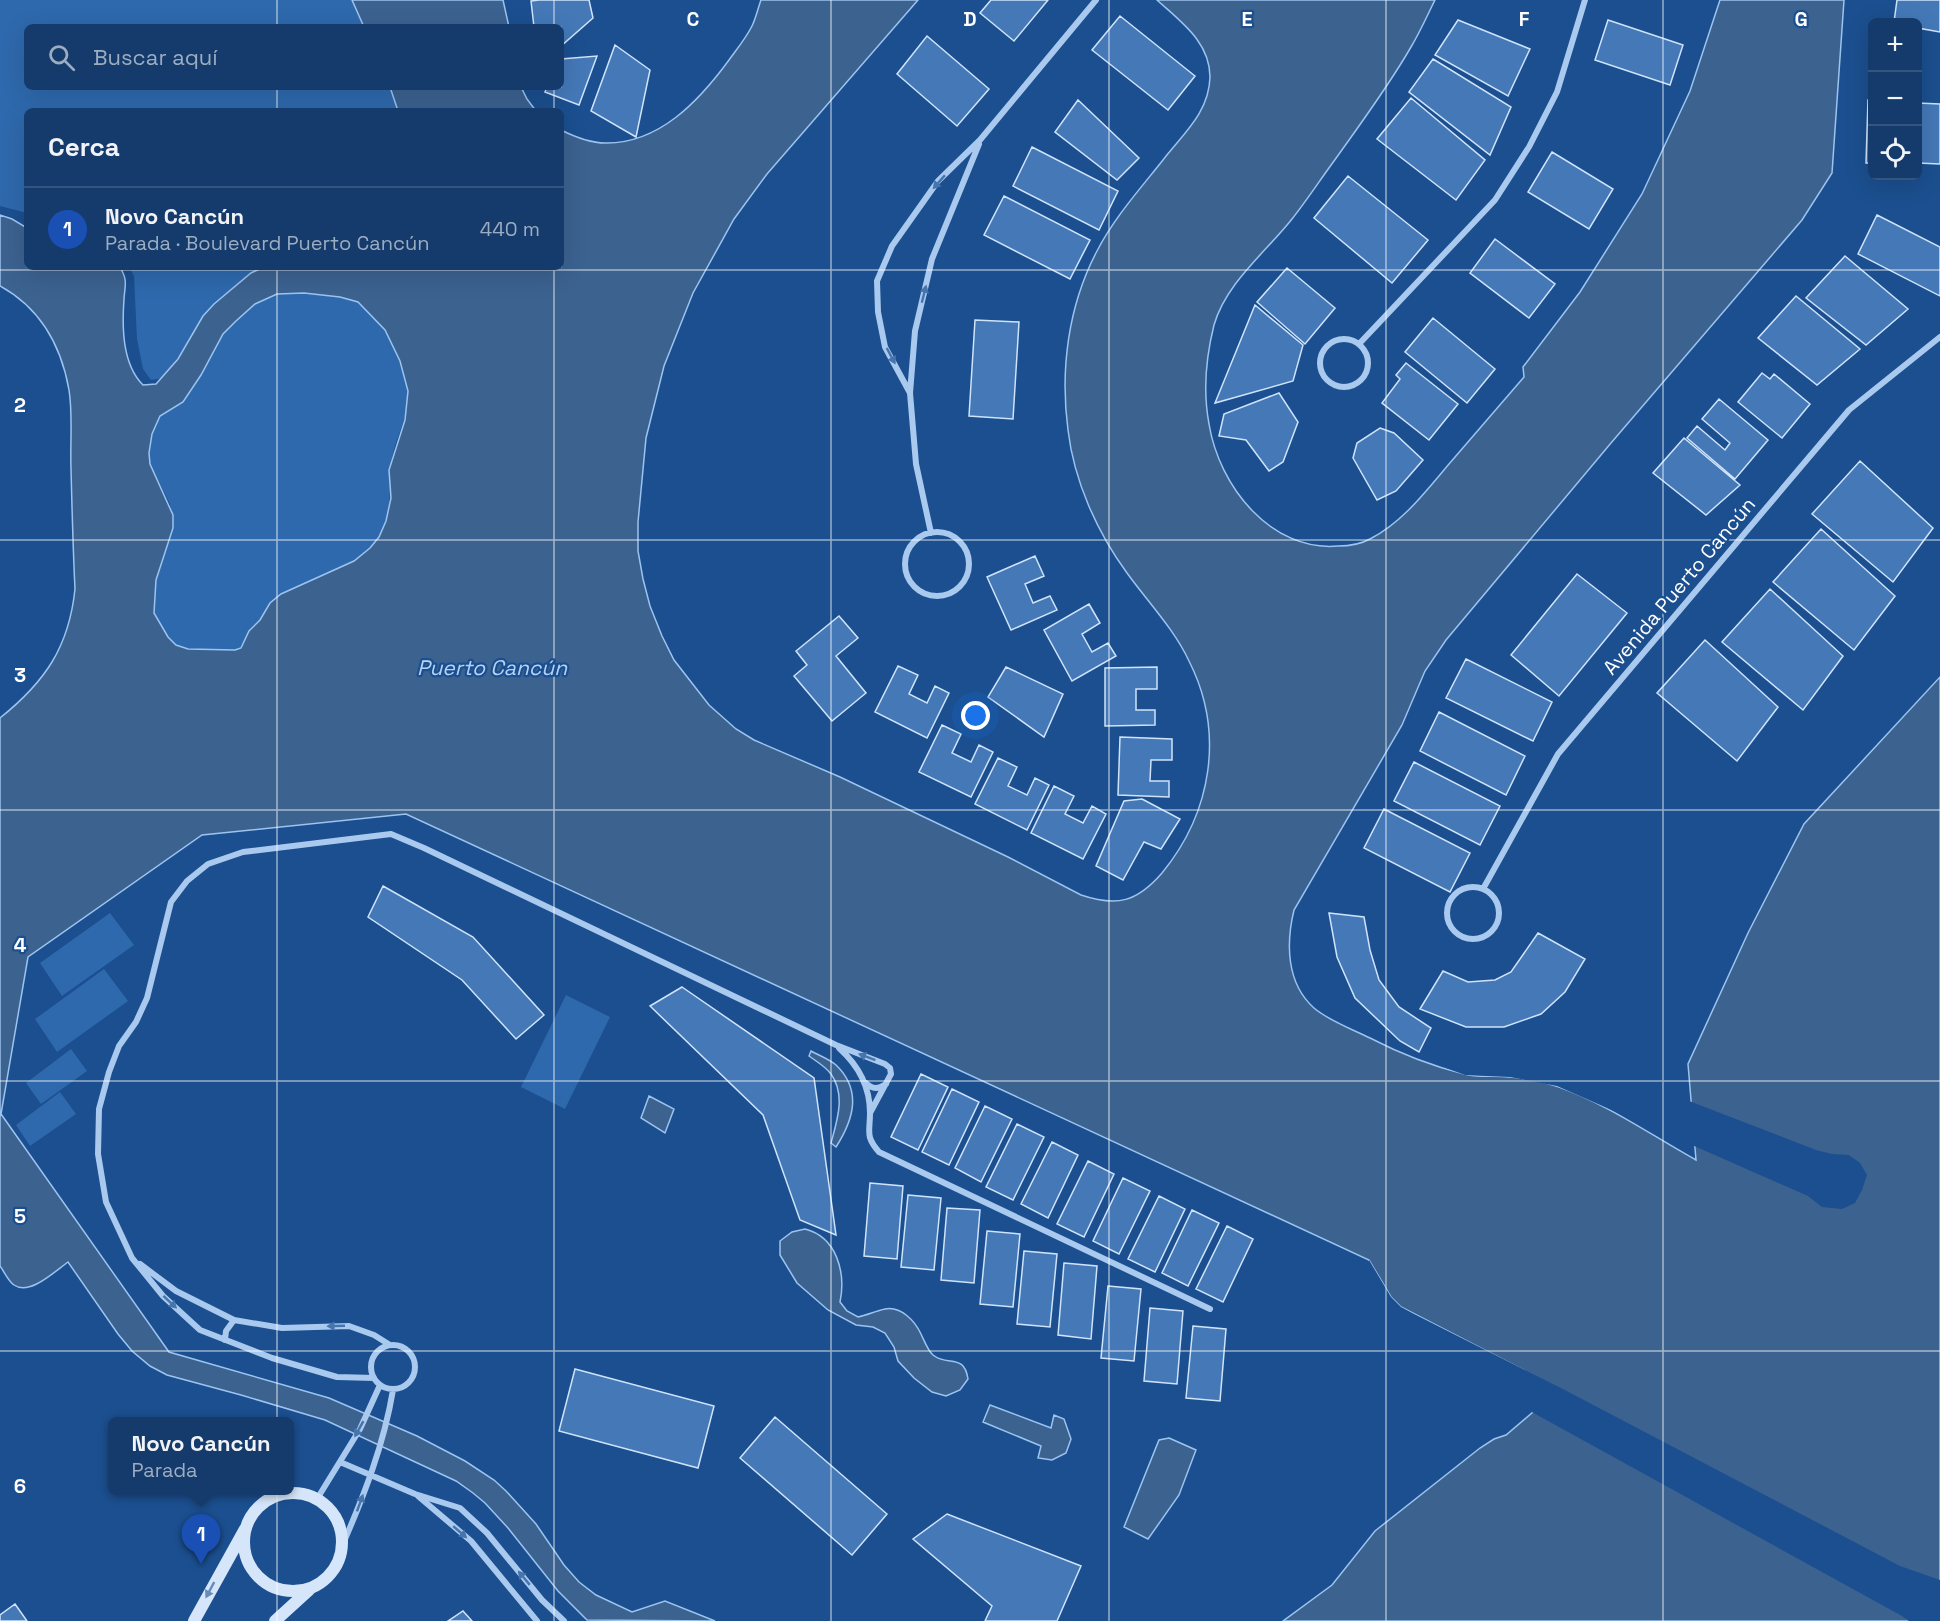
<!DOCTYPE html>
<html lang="es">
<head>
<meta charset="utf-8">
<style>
	:root { --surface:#143b6b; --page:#214673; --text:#f1f3f6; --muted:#9dadc1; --line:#33557e; --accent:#ffd166 }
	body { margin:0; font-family:"Space Grotesk",sans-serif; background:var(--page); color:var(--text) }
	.controls { position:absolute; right:18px; top:18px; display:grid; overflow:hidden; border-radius:9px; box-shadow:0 6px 24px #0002 }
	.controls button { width:54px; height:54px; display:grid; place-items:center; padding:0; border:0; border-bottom:2px solid var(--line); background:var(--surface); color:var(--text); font:30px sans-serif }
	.you { position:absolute; left:976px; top:716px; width:21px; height:21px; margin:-15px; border:4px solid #fff; border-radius:50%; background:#1a73e8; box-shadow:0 0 0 9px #1a73e833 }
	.badge { display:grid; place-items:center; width:39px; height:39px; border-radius:50%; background:var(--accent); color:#fff; font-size:20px; font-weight:700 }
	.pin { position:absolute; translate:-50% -50px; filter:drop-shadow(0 2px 3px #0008) }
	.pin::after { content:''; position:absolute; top:32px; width:21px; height:18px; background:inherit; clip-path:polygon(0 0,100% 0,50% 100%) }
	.popup { position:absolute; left:108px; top:1417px; width:186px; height:78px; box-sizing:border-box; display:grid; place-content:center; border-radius:9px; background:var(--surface); filter:drop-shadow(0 2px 4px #0005); font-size:20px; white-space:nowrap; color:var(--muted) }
	.popup b { font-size:22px; color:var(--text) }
	.popup::after { content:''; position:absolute; left:50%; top:100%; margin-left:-12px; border:12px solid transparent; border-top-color:var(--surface) }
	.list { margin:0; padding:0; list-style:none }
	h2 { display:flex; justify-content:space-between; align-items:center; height:78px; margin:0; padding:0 24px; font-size:26px }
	h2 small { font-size:20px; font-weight:400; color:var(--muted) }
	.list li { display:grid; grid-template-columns:39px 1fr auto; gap:18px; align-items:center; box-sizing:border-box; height:84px; padding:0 24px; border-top:2px solid var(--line) }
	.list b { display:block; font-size:22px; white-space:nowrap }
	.list p { margin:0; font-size:20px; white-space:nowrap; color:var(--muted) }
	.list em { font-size:20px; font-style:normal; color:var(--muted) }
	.icon { flex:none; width:33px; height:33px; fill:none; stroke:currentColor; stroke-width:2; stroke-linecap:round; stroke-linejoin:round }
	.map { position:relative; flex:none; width:1940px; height:1621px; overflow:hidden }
	.search { position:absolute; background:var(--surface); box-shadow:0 6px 24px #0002; left:24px; top:24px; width:540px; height:66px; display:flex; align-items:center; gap:15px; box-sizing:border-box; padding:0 21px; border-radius:9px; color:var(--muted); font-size:22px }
	.panel { position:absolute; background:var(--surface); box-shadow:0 6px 24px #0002; left:24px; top:108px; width:540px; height:162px; border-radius:9px }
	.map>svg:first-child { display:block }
	.green { fill:#2e69ad }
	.water { fill:#3c6290; stroke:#9cc4f0; stroke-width:1.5; fill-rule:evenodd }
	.pier { fill:#1b4f8f }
	.building { fill:#4478b7; stroke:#cfe3fa; stroke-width:1.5 }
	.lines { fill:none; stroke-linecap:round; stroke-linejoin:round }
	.street { stroke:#a9c9ee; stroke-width:6 }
	.secondary { stroke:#d6e6fa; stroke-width:12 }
	.oneway { fill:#4674ac }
	.oneway2 { fill:#668bba }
	.grid { fill:none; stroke:#fff; stroke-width:1.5; stroke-opacity:0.55 }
	.labels { text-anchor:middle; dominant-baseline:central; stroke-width:4.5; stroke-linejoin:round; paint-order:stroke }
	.street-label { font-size:20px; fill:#fff; stroke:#1b4f8f }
	.water-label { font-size:21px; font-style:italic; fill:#b5d3f5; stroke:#1b4f8f }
	.grid-label { font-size:20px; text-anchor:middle; font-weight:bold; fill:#fff; stroke:#1b4f8f; stroke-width:4.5; stroke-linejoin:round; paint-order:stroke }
</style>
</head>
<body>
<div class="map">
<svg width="1940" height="1621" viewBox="0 0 1940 1621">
	<rect width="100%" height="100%" fill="#1b4f8f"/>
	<path class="green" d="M0,0H352L364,27H27V87H390L398,111H27V213L0,206Z
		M129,267H264L251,273L214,304L203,316L189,342L163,378L151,380L143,369L137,339L134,276Z
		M304,293C321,295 343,294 358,302C381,315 407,366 408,392C410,416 396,435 392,458C388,484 394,513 378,538C358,571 312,575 281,595C271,601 268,609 261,619C257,623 251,626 248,632C246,637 245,643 241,648L235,650L188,649L176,645L168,637L154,613L156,580L173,528L170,504L150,464L149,453L152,434L160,416L183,402L201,375L223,334L236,321L255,304L277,294Z
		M110,913L134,945L62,996L40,963Z
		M104,969L128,1001L57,1052L35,1019Z
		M566,995L610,1017L565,1109L521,1087Z
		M71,1049L87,1071L41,1104L26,1083Z
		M60,1092L76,1114L30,1146L16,1125Z"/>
	<path class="water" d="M352,0H503L509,27H364Z
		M761,0H918L767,174L734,219L693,293L664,366L646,438L638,522V551L643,579L650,606L662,636L674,660L709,705L736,729L754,740L840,777L1008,857L1081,895C1117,907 1137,902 1162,873C1212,812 1225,732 1189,661C1174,629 1148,602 1127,573C1097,532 1074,481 1068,430C1060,370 1068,306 1097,251C1114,218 1140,189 1163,160C1183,134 1209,113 1210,77C1210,42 1181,22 1157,0H1435C1427,16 1420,32 1411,47C1388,87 1361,123 1334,161C1320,180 1307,200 1292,219C1266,252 1226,283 1214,325C1206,357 1203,392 1209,424C1219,486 1271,552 1338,546C1349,546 1361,544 1370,539C1403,522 1426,491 1449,464C1474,435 1499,406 1524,377L1523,367L1580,292L1642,194L1690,91L1720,0H1844L1832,173L1802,220L1611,443L1446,640L1425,671L1402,725L1294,910C1286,943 1286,983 1314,1008C1329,1021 1352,1029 1370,1038C1399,1053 1432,1066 1464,1074C1478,1078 1494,1075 1509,1077C1525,1078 1544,1082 1559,1087C1607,1104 1651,1135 1696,1160L1688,1064L1748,933L1804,824L1940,677V1621H1283L1332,1585L1375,1531L1480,1448L1494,1439L1506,1435L1560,1389L1401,1307L1391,1297L1369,1260L406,814L202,835L28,957L1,1114L169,1352L329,1398L417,1436L465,1461L494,1480L506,1491L536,1524L564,1565L579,1582L596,1595L632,1612L665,1601L715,1621L587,1620L558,1591L508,1528L485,1503L473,1493L456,1481L325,1420L241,1395L167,1375L150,1366L132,1351L118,1334L68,1262C55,1271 30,1296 14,1285C8,1281 4,1271 0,1266V718C45,682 69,647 75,589C73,549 72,509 71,469C70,444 73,414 69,390C61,345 40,308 0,286V215L12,219L27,228V267H120C128,281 125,284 124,299C122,327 122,364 143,385L156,384L178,359L203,316L214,304L251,273L264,267H561V130C575,137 589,143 605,143C659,144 699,101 729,60C737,49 746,38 752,26C756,18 758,8 761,0ZM304,293L340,297L358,302L385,330L400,361L408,391L405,420L389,470L391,498L386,521L379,537L370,548L354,561L281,594L270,603L260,620L249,631L241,648L235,650L188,649L176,645L168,637L154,613L156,580L173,528V515L150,464L149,453L152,434L160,416L183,402L201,375L223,334L236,321L255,304L277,294Z
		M390,87H521L527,99L536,111H398Z
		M811,1051C818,1055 829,1059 836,1065C862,1090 854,1119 836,1147L831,1143C837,1121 846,1095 831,1074C826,1067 816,1061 809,1056Z
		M649,1096L674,1109L665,1133L641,1118Z
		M805,1229C837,1237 846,1273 840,1302L847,1311L858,1317C867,1315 876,1311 885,1309C901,1306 915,1321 921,1334C924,1340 928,1351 933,1355C948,1367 964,1353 968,1379L960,1390L946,1396L932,1392L914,1378L898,1361L894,1347L885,1333L873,1327L856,1325L828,1310L797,1283L780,1255V1241L792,1232Z
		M990,1405L1051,1428L1054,1415L1064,1419L1071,1439L1066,1453L1052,1460L1038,1458L1041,1446L983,1422Z
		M1169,1438L1196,1450L1179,1495L1148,1539L1124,1527L1159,1440Z"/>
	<path class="pier" d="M1452,1067L1466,1072L1510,1074L1558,1083L1598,1101L1623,1115L1557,1086L1510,1077L1465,1075L1446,1068Z
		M1689,1101L1816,1150L1832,1154L1849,1155L1860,1163L1867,1175L1862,1190L1855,1203L1842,1209L1822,1207L1808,1196L1692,1145Z
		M1369,1260L1391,1297L1401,1307L1414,1314L1561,1388L1900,1566L1940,1580V1621H1909L1902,1616L1530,1411L1555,1389L1400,1309L1389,1298L1376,1281L1369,1267Z"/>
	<path class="building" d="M539,0H589L593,18L561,46V27H534L531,1Z
		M991,0H1048L1014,41L980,13Z
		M1897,0H1940V32L1918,28V22H1894Z
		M1120,16L1195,76L1168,110L1092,50Z
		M1458,20L1530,49L1508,96L1435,55Z
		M1608,20L1683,45L1670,85L1595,60Z
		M927,36L989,89L957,126L897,74Z
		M615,45L650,70L636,137L591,111Z
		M597,56L579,105L545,92L547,87H561V59Z
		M1433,59L1511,107L1490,155L1409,92Z
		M1411,98L1485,160L1456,200L1377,139Z
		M1078,100L1139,158L1117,180L1055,132Z
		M1868,100H1872V163H1866Z
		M1918,103L1940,104V164L1918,163Z
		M1032,147L1118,191L1099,230L1013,186Z
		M1552,152L1613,189L1589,229L1528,192Z
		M1348,176L1428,240L1392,283L1314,218Z
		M1004,196L1090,240L1070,279L984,235Z
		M1877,215L1940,247V296L1858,254Z
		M1495,239L1555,284L1529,318L1470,273Z
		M1845,256L1908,309L1866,345L1806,298Z
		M1287,268L1335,308L1305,344L1257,302Z
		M1796,296L1860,349L1817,385L1758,338Z
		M1255,305L1303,345L1293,381L1215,403Z
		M1433,318L1495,369L1467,403L1405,352Z
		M975,320L1019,322L1013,419L969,416Z
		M1406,363L1458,404L1429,440L1382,403L1400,379L1396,375Z
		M1762,373L1770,379L1774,374L1810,404L1782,438L1738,402Z
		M1279,393L1298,422L1283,462L1269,471L1246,440L1219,436L1224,414Z
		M1719,399L1768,440L1735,479L1687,438L1697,426L1725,450L1730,443L1702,419Z
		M1380,428L1394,433L1423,460L1396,491L1377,500L1353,458L1357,443Z
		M1684,438L1740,485L1706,515L1653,473Z
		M1860,461L1933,528L1893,582L1812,514Z
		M1821,529L1895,596L1854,650L1773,582Z
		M1035,556L1044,576L1025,584L1033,603L1050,596L1057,610L1011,630L987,577Z
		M1577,574L1627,613L1559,696L1511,655Z
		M1770,589L1843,656L1803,710L1722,642Z
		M1089,604L1100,623L1082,634L1092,652L1108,643L1116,656L1072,681L1044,630Z
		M839,616L858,638L836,656L866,693L832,721L794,676L807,665L796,651Z
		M1705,640L1778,707L1737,761L1657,693Z
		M1466,659L1552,702L1533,741L1446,698Z
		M898,666L918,675L909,694L927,703L935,686L949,693L927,738L875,712Z
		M1006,667L1063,694L1044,737L988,697Z
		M1157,667V689H1136V710H1155V725L1105,726V668Z
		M1439,712L1525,756L1506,795L1420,751Z
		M942,725L961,734L952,753L971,762L979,745L993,752L971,797L919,772Z
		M1120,737L1172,739V760H1151L1150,781H1169V797L1118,795Z
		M998,758L1017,767L1008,786L1027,795L1035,778L1049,785L1027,830L975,804Z
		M1414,762L1500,806L1480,845L1394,801Z
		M1054,786L1074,796L1065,814L1083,823L1092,806L1106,814L1083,859L1031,833Z
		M1142,799L1180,819L1161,849L1144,842L1123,880L1096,866L1124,801Z
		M1384,809L1470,853L1450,892L1364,848Z
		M383,886L473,937L544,1015L516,1039L462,980L368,917Z
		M1329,913L1364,917L1370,950L1379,980L1399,1007L1431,1028L1419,1052L1400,1041L1355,998L1337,957Z
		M1538,933L1585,959L1565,992L1541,1014L1504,1027H1466L1420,1009L1443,971L1468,982L1495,980L1511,972Z
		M682,987L814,1078L836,1235L800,1220L763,1115L650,1006Z
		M921,1074L948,1087L918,1150L891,1137Z
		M952,1089L979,1102L949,1165L922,1152Z
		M985,1106L1012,1119L981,1182L955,1168Z
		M1017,1124L1044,1137L1013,1200L986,1187Z
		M1052,1142L1078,1155L1048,1218L1021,1204Z
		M1088,1161L1114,1174L1084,1237L1057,1224Z
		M1123,1178L1150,1191L1119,1254L1093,1241Z
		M870,1183L903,1186L897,1259L864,1256Z
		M908,1195L941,1198L934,1270L901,1267Z
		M1159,1196L1185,1209L1155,1272L1128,1259Z
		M947,1208L980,1210L974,1283L941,1280Z
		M1192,1210L1219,1223L1188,1286L1162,1273Z
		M1227,1226L1253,1239L1223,1302L1196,1289Z
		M987,1231L1020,1234L1013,1307L980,1304Z
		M1024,1251L1057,1254L1050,1327L1017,1324Z
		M1064,1263L1097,1266L1091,1339L1058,1335Z
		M1108,1286L1141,1289L1134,1361L1101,1358Z
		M1150,1308L1183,1311L1177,1384L1144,1381Z
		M1193,1326L1226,1329L1220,1401L1186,1398Z
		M575,1369L714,1406L698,1468L559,1431Z
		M775,1417L887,1514L852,1555L740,1458Z
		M947,1514L1081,1566L1057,1621H985L992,1606L913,1539Z
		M15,1604L27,1621H0V1615Z
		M463,1611L472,1621H448Z"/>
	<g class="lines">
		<path class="street" d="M1320 363a24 24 0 1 1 48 0a24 24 0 1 1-48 0Z
			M1359,344L1495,200L1529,147L1557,92L1585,0
			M910,393L885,347L878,312L877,281L892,246L938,181L980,140L1096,0
			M905 564a32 32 0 1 1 64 0a32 32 0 1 1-64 0Z
			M931,533L916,464L910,393L915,331L932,259L979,144
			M1447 913a26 26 0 1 1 52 0a26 26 0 1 1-52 0Z
			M1483,889L1558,754L1849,410L1940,337
			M839,1048C858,1065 870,1086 870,1113C870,1132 865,1136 879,1152L1210,1309
			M866,1083C873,1090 878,1089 886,1084
			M140,1264L176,1291L234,1320L282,1328L349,1326L374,1335L390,1345
			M225,1340L226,1331L234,1320
			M371 1367a22 22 0 1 1 44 0a22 22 0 1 1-44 0Z
			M374,1378L337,1377L272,1358L200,1330L163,1296L132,1258L106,1202L98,1154L99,1109L109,1072L119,1046L136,1022L147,998L171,902L187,881L208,864L243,852L391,834L424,848L836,1045L885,1064L890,1068L891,1074L870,1113
			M340,1462L415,1494L460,1508L487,1533L542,1600L564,1621
			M418,1496L471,1541L537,1621
			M317,1499L360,1429L380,1385
			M342,1546C364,1496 384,1444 393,1390"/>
		<path class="secondary" d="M244 1542a49 49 0 1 1 98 0a49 49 0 1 1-98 0Z
			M194,1621L245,1529
			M275,1621L309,1590"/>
	</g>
	<defs><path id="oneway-solid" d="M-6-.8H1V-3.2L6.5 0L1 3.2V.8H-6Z" transform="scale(1.5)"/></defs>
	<g class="oneway">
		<use href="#oneway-solid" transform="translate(939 182) rotate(131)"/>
		<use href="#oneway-solid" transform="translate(924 294) rotate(-76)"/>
		<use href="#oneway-solid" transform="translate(891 356) rotate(62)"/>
		<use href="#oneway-solid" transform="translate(867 1057) rotate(-159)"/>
		<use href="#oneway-solid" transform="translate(170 1302) rotate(43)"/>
		<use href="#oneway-solid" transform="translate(336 1326) rotate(178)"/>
		<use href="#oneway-solid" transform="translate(359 1429) rotate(119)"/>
		<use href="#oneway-solid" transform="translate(360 1503) rotate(-70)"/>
		<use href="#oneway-solid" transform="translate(460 1532) rotate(41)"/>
		<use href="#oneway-solid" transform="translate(524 1578) rotate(-130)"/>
	</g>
	<use class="oneway2" href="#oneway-solid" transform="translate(210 1590) rotate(118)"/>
	<path class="grid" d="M277,0V27M554,0V27M831,0V1621M1109,0V1621M1386,0V1621M1663,0V1621M277,87V111M554,87V111M277,267V1621M554,267V1621M0,270H1940M0,540H1940M0,810H1940M0,1081H1940M0,1351H1940"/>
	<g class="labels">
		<g class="street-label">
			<text transform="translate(1679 586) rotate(-50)">Avenida Puerto Cancún</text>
		</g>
		<g class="water-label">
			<text x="492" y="667">Puerto Cancún</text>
		</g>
	</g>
	<g class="grid-label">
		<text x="693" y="26">C</text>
		<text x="970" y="26">D</text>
		<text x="1247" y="26">E</text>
		<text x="1524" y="26">F</text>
		<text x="1801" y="26">G</text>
		<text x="20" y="412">2</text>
		<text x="20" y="682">3</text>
		<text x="20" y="952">4</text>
		<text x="20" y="1223">5</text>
		<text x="20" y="1493">6</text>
	</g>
</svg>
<div class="controls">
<button>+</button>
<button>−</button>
<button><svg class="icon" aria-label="locate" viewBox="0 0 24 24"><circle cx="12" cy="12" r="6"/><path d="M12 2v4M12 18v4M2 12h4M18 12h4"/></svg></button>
</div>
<div class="you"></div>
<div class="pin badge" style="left:201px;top:1564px;background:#1a4fb4">1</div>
<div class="popup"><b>Novo Cancún</b>Parada</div>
<div class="search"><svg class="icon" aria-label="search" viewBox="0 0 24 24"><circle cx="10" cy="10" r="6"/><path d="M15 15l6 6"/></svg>Buscar aquí</div>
<section class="panel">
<h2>Cerca<small></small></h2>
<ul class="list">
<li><span class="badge" style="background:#1a4fb4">1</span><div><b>Novo Cancún</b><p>Parada · Boulevard Puerto Cancún</p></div><em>440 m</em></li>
</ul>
</section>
</div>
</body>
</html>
